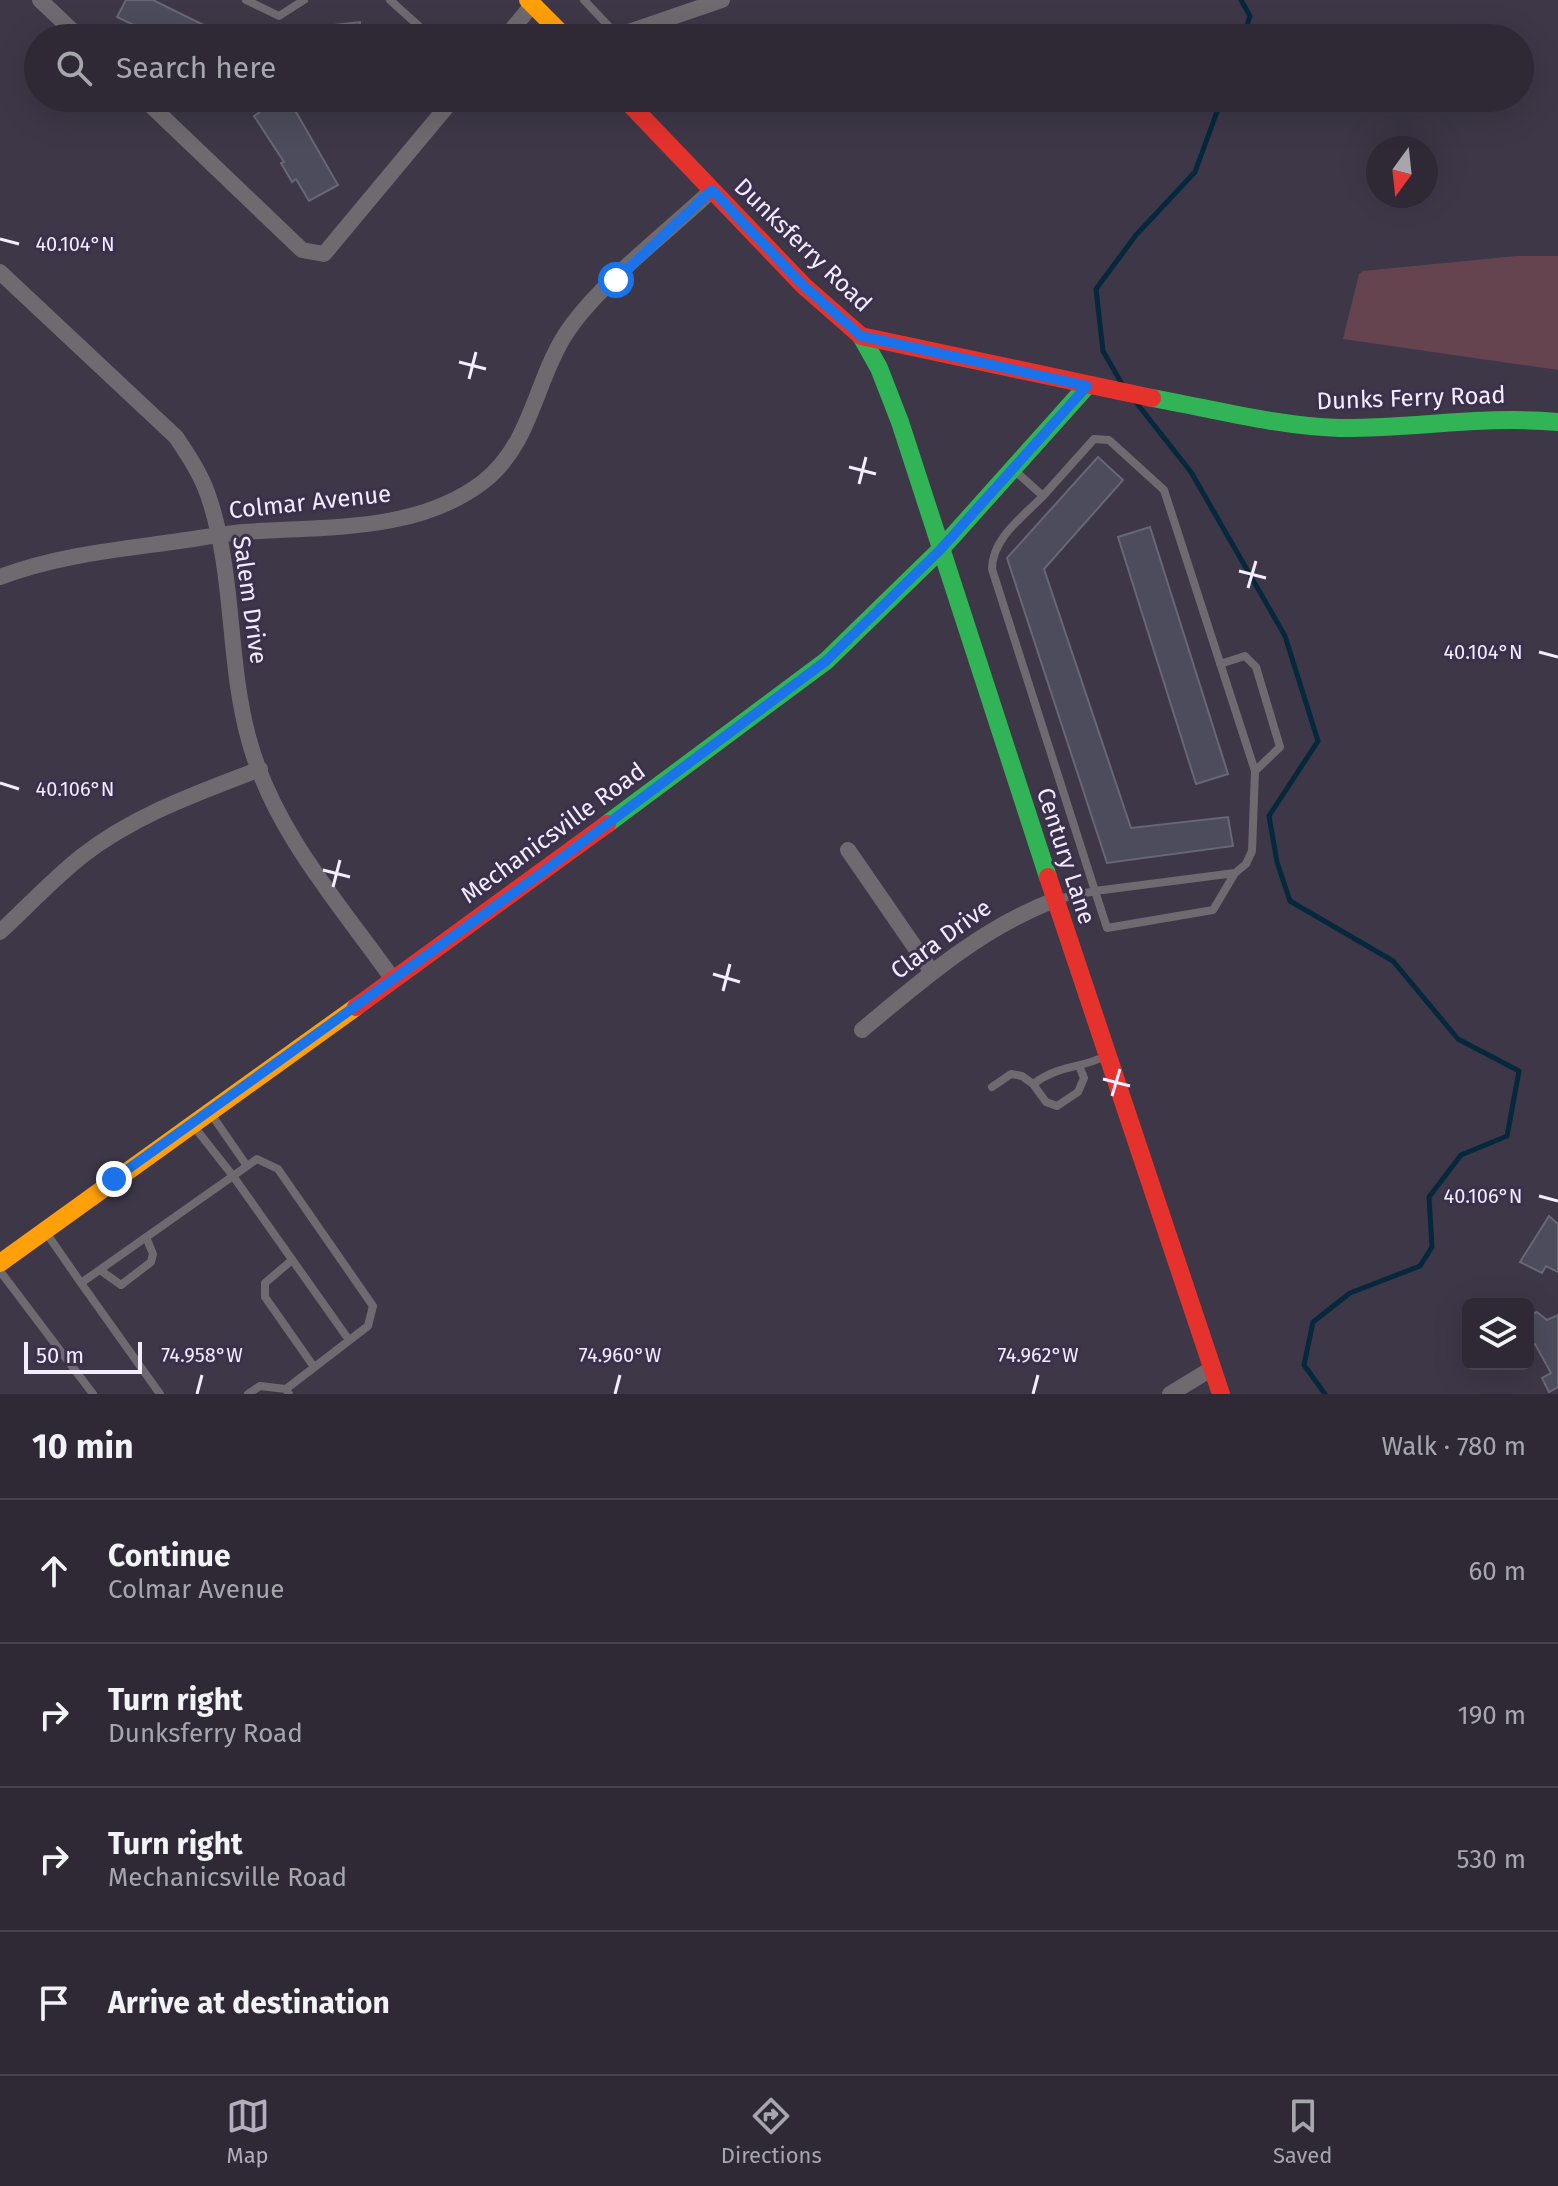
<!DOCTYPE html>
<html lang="en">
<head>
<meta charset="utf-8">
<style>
	:root { --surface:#2e2935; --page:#3a3541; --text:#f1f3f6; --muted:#a7a6ad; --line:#494550; --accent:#b3adbf }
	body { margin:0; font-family:"Fira Sans",sans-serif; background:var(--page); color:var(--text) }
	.controls { position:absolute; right:24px; bottom:24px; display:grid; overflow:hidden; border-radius:12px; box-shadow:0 8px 32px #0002 }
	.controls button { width:72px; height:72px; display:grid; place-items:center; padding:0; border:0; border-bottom:2px solid var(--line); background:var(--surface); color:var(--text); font:40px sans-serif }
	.compass { position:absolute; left:1366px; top:136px; width:72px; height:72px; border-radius:50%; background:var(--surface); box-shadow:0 8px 32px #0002; rotate:195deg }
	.scale { position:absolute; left:24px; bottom:20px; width:118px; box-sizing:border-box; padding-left:8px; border:4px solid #f3edff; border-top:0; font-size:22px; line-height:28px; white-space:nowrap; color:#f3edff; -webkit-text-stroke:6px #3b314d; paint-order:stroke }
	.stop { position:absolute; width:24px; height:24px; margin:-18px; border:6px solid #1a73e8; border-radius:50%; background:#fff }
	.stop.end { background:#1a73e8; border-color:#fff; box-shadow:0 2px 8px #0008 }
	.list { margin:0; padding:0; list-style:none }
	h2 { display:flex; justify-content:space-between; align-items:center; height:104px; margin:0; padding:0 32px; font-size:34px }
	h2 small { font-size:26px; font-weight:400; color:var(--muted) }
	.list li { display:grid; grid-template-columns:52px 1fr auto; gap:24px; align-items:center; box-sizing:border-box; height:144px; padding:0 32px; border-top:2px solid var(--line) }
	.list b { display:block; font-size:30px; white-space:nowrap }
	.list p { margin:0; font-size:26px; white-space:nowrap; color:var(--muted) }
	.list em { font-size:26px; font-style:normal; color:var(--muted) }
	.icon { flex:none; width:44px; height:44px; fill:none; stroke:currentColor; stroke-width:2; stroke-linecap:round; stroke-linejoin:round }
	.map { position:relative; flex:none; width:1558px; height:1394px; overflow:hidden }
	.search { position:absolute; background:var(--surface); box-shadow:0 8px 32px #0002; left:24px; right:24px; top:24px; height:88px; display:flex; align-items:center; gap:20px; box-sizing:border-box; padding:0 28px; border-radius:44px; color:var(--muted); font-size:30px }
	.sheet { height:680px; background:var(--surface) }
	nav { display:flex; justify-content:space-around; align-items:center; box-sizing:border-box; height:112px; border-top:2px solid var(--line); background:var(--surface); font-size:22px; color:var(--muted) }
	nav a { display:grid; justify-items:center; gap:4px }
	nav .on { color:var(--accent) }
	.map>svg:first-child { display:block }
	.green { fill:#654450 }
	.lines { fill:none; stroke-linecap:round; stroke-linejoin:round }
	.stream { stroke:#05283d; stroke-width:5 }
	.building { fill:#4d4c5c; stroke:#686775; stroke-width:2 }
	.lane { stroke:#6f6a70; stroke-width:8 }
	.street { stroke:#6f6a70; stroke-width:16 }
	.fast { stroke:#30b455; stroke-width:18 }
	.slow { stroke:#ff9f0a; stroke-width:18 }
	.jam { stroke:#e5322d; stroke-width:18 }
	.route { stroke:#1a73e8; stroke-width:10 }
	.ticks { fill:none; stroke:#f3edff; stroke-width:3 }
	.labels { text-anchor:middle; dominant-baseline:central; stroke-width:6; stroke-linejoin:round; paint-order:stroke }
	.street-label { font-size:24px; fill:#f3edff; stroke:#3b314d }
	.ticks-label { font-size:20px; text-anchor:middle; fill:#f3edff; stroke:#3b314d; stroke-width:6; stroke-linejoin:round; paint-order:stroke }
</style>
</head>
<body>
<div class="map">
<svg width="1558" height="1394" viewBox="0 0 1558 1394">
	<rect width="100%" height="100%" fill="#3d3747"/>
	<path class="green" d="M1516,256H1558V370L1343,339L1359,274L1363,271Z"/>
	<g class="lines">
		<path class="stream" d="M1241,0L1250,16L1243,38
			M1122,384L1103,351L1096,289L1136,235L1195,172L1222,98
			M1135,401L1191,472L1285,636L1318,741L1269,816L1277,862L1290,901L1393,961L1458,1039L1519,1071L1507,1136L1461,1155L1429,1197L1432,1247L1420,1266L1350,1293L1313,1322L1304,1365L1325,1394"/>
	</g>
	<path class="building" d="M126,0H153L230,38H136L140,28L117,17Z
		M360,22L361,38H336L335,25Z
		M251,98H288L338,185L309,201L296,179L292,182L281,163L284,162L254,116L259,113Z
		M1098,457L1123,480L1044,569L1131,828L1228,817L1233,846L1107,863L1007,558Z
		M1150,527L1228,774L1196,784L1118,537Z
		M1549,1216L1558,1224V1272L1546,1266L1542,1273L1520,1262Z
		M1537,1312L1547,1320L1558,1315V1387L1549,1392L1542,1378L1551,1373L1535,1344L1528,1348V1316Z"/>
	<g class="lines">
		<path class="lane" d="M246,0L279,16L304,0
			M390,0L421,28
			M584,0L618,36
			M1014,470L1043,496C1023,517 992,538 992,569L1095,891L1058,899
			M1043,496L1094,439L1109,440L1164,490L1255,771L1252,851L1246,864L1235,873L1095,891L1107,928L1213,910L1235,873
			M1220,664L1245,656L1256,667L1280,747L1255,771
			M1033,1084L1046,1102L1057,1106L1078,1092L1084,1078L1080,1068
			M992,1087L1011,1074L1022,1076L1033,1084C1061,1064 1076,1070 1106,1056
			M211,1114L247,1166
			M45,1231L81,1283
			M292,1260L265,1283V1297L314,1367
			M100,1270L121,1285L151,1262L153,1254L146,1237
			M0,1271L93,1394
			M160,1394L81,1283L233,1176L192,1124
			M248,1394L260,1386L286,1389
			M289,1394L286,1389L368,1326L373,1306L278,1169L257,1159L233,1176L349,1340"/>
		<path class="street" d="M40,0L80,38
			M505,38L532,5
			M611,38L722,0
			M143,98L302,250L324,254L454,98
			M0,272L176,437C188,455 201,474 208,495C235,573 227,661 249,740C274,831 338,902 392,978
			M0,577C55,556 114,550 172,542C196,539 220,534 244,532C325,526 416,533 483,482C531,445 535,382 565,335C597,285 668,232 712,190
			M848,850L932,972
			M0,932C27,907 53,879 82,856C134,815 198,793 260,769
			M862,1030C922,980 981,928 1055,900
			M1170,1394L1211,1369"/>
		<path class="fast" d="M861,336L879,368L900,422L1048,877
			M1152,398C1213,409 1277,426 1339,428C1412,429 1484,415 1558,422
			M607,824L826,661L940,550L1087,386"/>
		<path class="slow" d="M528,0L566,38
			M0,1263L356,1007"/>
		<path class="jam" d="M624,98L804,286L861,336L1152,398
			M1048,877L1221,1394
			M356,1007L607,824"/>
	</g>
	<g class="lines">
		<path class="route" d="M114,1179L540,874L826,661L940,550L1087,386L861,336L804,286L712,190L616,280"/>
	</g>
	<path class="ticks" d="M0,239L19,244M459,362L486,369M469,379L476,352M849,467L876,474M859,484L866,457M1239,571L1266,578M1248,588L1256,561M1539,652L1558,657M0,783L19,789M323,870L350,877M333,887L340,860M713,974L740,982M723,991L730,964M1103,1079L1130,1086M1112,1096L1120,1069M1539,1196L1558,1201M197,1394L202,1375M615,1394L620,1375M1033,1394L1038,1375"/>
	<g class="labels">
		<g class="street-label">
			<text transform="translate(803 245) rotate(44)">Dunksferry Road</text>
			<text transform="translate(1411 398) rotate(-2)">Dunks Ferry Road</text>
			<text transform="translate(310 502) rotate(-6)">Colmar Avenue</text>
			<text transform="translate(250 600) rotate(82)">Salem Drive</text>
			<text transform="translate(553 833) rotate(-36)">Mechanicsville Road</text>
			<text transform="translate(1066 856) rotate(72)">Century Lane</text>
			<text transform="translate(941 939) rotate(-36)">Clara Drive</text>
		</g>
	</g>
	<g class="ticks-label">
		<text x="75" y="251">40.104°N</text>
		<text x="1483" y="659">40.104°N</text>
		<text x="75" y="796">40.106°N</text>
		<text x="1483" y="1203">40.106°N</text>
		<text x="202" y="1362">74.958°W</text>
		<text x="620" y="1362">74.960°W</text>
		<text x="1038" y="1362">74.962°W</text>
	</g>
</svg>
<div class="controls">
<button><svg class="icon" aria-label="layers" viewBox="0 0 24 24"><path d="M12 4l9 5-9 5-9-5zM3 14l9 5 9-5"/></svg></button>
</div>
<svg class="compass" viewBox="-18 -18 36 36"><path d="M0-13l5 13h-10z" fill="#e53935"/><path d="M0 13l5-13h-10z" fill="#a7a6ad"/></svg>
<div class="scale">50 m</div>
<div class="stop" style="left:616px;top:280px"></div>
<div class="stop end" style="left:114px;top:1179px"></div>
<div class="search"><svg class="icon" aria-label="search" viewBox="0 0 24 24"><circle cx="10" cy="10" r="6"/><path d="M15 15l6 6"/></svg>Search here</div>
</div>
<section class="sheet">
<h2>10 min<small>Walk · 780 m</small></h2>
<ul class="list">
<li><svg class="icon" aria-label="ahead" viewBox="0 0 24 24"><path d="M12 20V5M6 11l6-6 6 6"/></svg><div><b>Continue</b><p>Colmar Avenue</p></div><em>60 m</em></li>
<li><svg class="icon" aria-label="right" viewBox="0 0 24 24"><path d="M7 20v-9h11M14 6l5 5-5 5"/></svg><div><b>Turn right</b><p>Dunksferry Road</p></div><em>190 m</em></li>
<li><svg class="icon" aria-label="right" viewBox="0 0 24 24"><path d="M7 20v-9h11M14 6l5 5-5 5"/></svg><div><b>Turn right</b><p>Mechanicsville Road</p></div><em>530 m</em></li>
<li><svg class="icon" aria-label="arrive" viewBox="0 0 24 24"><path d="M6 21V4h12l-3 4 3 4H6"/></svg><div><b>Arrive at destination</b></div></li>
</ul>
</section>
<nav>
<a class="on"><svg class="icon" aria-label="map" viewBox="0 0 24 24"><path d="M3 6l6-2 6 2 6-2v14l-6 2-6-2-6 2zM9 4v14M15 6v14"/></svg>Map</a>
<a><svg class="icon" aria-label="directions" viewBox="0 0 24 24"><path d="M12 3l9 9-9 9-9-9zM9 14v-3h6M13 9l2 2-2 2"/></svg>Directions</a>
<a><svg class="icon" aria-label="saved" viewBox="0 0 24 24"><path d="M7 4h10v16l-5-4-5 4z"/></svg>Saved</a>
</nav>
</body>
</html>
